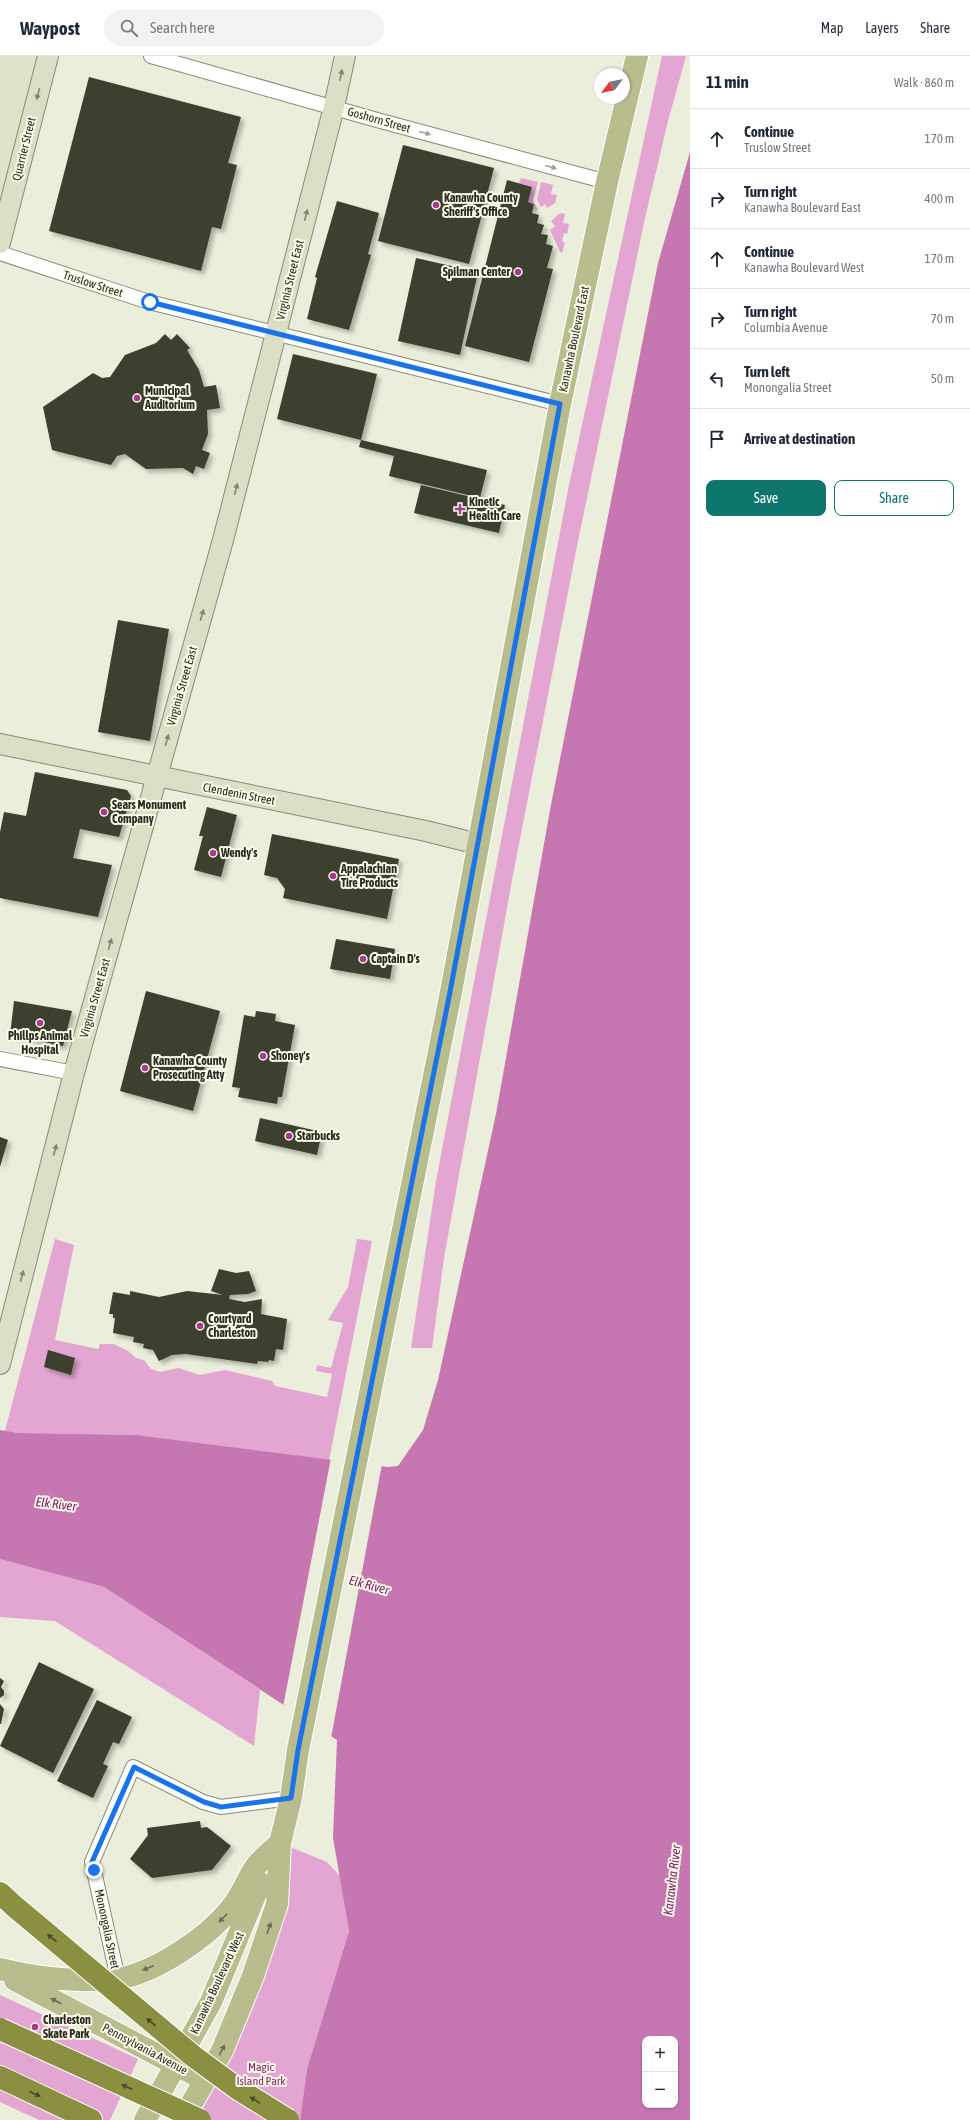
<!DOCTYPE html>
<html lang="en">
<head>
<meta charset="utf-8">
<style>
	:root { --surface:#fff; --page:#f2f2f3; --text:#1f2937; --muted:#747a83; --line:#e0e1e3; --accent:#0f766e }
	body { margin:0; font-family:"Asap Condensed",sans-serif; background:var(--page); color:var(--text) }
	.controls { position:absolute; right:12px; bottom:12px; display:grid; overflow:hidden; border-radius:8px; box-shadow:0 1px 3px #0004 }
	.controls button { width:36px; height:36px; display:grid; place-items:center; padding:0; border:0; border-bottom:1px solid var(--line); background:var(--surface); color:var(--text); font:20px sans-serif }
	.compass { position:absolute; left:594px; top:12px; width:36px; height:36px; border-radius:50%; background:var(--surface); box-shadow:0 1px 3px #0004; rotate:238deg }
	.stop { position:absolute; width:12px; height:12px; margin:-9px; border:3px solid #1a73e8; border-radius:50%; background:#fff }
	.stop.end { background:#1a73e8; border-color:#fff; box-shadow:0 1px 4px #0008 }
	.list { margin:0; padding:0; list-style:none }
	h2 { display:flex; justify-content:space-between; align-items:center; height:52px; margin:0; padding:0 16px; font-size:17px }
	h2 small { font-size:13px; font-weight:400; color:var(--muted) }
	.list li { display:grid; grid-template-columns:26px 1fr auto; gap:12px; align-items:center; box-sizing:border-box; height:60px; padding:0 16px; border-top:1px solid var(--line) }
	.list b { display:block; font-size:15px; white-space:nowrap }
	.list p { margin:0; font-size:13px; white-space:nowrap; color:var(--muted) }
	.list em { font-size:13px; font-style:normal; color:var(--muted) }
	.actions { display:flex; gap:8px; padding:12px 16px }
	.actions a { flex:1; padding:9px 0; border:1px solid var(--accent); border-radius:8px; text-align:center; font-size:14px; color:var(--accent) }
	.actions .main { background:var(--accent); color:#fff }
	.icon { flex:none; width:22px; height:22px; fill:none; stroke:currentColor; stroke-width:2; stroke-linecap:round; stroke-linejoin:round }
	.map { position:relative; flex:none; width:690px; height:2064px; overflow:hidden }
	header { display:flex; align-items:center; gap:24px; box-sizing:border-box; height:56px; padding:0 20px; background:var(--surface); border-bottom:1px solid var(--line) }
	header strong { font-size:19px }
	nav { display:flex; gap:22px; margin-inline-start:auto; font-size:14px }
	.search { width:280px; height:36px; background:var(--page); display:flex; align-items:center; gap:10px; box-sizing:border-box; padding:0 14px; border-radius:22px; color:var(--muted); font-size:15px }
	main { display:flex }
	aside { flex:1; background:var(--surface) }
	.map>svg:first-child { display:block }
	.built { fill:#e0e3c8 }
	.green { fill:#e3a5d1 }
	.water { fill:#c677b1; fill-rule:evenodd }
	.pier { fill:#ebeeda }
	.building { fill:#3d3f2f; filter:url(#shadow) }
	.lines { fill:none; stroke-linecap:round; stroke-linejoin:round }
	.street-casing { stroke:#898b79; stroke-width:16 }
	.secondary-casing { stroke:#898b79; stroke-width:22 }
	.primary-casing { stroke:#fff; stroke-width:24 }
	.highway-casing { stroke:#fff; stroke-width:24 }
	.street { stroke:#fff; stroke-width:14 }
	.secondary { stroke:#dcdec6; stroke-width:20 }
	.primary { stroke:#b9bc8c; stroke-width:22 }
	.highway { stroke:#8b9040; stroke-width:22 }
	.highway-bridge-casing { stroke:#fff; stroke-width:24; stroke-linecap:butt }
	.highway-bridge { stroke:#8b9040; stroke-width:22 }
	.oneway { fill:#828474 }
	.oneway2 { fill:#9f9f9c }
	.oneway3 { fill:#6a6c52 }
	.oneway4 { fill:#46492b }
	.route { stroke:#1a73e8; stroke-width:5 }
	.poi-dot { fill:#aa3892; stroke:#f9fbe7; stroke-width:1.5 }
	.labels { text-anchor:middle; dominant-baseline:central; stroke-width:4; stroke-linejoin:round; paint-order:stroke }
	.street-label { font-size:12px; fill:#292a22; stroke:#f9fbe7 }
	.poi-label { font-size:12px; font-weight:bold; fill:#292a22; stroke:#f9fbe7; text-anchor:start }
	.park-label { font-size:12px; fill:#842670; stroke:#f9fbe7 }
	.water-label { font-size:13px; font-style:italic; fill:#781966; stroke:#f9fbe7 }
</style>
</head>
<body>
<header>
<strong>Waypost</strong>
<div class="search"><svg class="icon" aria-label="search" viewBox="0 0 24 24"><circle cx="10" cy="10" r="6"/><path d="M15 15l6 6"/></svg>Search here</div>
<nav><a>Map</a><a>Layers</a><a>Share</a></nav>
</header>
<main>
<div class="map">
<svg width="690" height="2064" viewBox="0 0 690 2064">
	<defs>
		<filter id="shadow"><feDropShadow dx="3.5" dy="3.5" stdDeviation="2" flood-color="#0004"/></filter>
	</defs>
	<rect width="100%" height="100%" fill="#ebeeda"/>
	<path class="built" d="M0,0H47L0,186Z"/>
	<path class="green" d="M662,0H686L668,65L645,162L577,490L512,824L464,1091L444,1202L432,1292H411L436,1125L569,429Z
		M521,122L538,126L533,144L538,154L533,153L534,148L528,146L532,131L519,127Z
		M541,126L553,129L551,138L557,139L555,147L547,152L545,148L541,151L537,144Z
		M560,157L565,158L563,167L569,168L567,178L564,177L562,185L565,187L562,197L560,196L550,174L555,170L551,165Z
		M55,1183L74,1189L55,1284L98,1293L100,1288H114L128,1295L136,1302L144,1304L151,1313L161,1316L178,1312L200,1319L225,1314L272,1325L275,1330L327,1341L332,1318L316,1315L317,1309L331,1312L343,1267L328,1264L348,1231L357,1183L372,1185L329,1404L137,1379L19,1377L5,1375Z
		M0,1503L104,1531L260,1634L254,1690L55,1565L0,1561Z
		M280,1787L327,1806L340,1820L349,1875L307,2013L300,2064H182L253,1920Z
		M0,1939L138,2003L110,2064H39L0,2046Z"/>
	<path class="water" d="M690,96V2064H300L307,2013L349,1875L333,1782L337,1684L104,1531L0,1503V1374L19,1377L137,1379L388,1411L398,1410L423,1374L438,1324L496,1058L550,754L658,207ZM645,1983H675V2049H645Z"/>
	<path class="pier" d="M331,1402L382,1408L331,1682L283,1651Z"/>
	<path class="building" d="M89,21L241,61L228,107L237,109L221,173L212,171L201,215L49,175Z
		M403,89L494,112L469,208L378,185Z
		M507,124L532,131L528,146L534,148L532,157L539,159L537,167L544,169L541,178L548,179L546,188L553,190L547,212L553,213L529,306L465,290Z
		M337,145L379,157L368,198L371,199L349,274L307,263L317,222L315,221Z
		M416,202L478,216L460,299L398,285Z
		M165,278L171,284L177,278L190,292L187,294L199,314L204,331L216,329L220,352L207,354L208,378L202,394L210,397L204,413L196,410L193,418L183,412L146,413L125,398L117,400L111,409L52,394L43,351L93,317L102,322L110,321L125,299L156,287Z
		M293,298L377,318L361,384L487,414L480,442L389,420L394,400L359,391L361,384L277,363Z
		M421,429L505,449L499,477L414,457Z
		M118,564L169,573L150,685L98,676Z
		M35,716L127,734L131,740L119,781L80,773L73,802L112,809L98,861L0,842V776L4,756L26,760Z
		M207,751L237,759L221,821L194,814L203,780H199Z
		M272,778L399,803L387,863L283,842L285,833L277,822L264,819Z
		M336,883L395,893L390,923L330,913Z
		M146,935L220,955L193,1055L120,1035Z
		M14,945L72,955L63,990L10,979Z
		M256,955L276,958L275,965L295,969L282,1041H278L277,1048L238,1041L240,1032L232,1031L244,959L255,961Z
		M260,1062L322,1076L317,1099L255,1085Z
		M0,1081L8,1084L0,1111Z
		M219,1213L236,1217L249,1215L256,1235L248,1238L230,1239L229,1243L245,1246L262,1243L261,1258L287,1263L283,1294L276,1293L274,1305L269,1304L268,1306L258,1305L257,1308L186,1298L172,1299L159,1305L153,1294L143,1292L144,1288L133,1286L134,1281L113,1277L115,1262H113V1258H109L113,1236L130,1239V1235L159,1241L187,1235L223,1239L211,1235Z
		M48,1294L75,1302L71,1319L44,1311Z
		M39,1606L94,1633L53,1717L0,1690Z
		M0,1622L4,1625L1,1631L4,1635V1639L0,1642Z
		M97,1644L132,1661L119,1688L113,1686L103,1708L108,1710L93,1742L57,1725Z
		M0,1648L4,1653L1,1668H0Z
		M200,1765L201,1772L207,1771L231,1790L212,1814L152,1822L130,1803L148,1779L147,1772Z"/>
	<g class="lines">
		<defs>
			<path id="street" d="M151,0L377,64L607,126
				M0,197L149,246L560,348
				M0,1003L74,1017
				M118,1923L92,1806L133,1711L203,1746L221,1751L291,1742"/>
			<path id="secondary" d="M0,187L48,0
				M0,688L426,775L478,788
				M0,1308L74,1017L223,484L334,51L345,0"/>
			<path id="primary" d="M0,1913C32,1921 60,1925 93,1924C101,1924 109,1924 117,1923C155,1917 207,1882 231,1852C241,1840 246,1826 254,1813C260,1803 272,1795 280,1787
				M15,1924L205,2024
				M145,2064L211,1946L260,1827
				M182,2064L222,1995L253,1920L277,1848L280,1787L291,1742L298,1694L451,936L560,348L607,126L637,0"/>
			<path id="highway" d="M0,1837L14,1850
				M0,2021L91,2064"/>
		</defs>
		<use href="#street" class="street-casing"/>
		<use href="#secondary" class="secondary-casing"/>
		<use href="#primary" class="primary-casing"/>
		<use href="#highway" class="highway-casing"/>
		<use href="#street" class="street"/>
		<use href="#secondary" class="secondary"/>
		<use href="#primary" class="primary"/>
		<use href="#highway" class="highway"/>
		<defs>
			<path id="highway-bridge" d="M14,1850L193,2000L238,2033L288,2064
				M0,1973L200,2064"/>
		</defs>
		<use href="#highway-bridge" class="highway-bridge-casing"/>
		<use href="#highway-bridge" class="highway-bridge"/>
	</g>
	<defs><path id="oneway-solid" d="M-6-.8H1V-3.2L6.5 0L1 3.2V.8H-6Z"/></defs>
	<g class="oneway">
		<use href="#oneway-solid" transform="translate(341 19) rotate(-78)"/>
		<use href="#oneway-solid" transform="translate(38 38) rotate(104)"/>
		<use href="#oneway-solid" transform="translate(306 159) rotate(-76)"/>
		<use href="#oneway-solid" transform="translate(236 433) rotate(-76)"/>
		<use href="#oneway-solid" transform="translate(202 559) rotate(-74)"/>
		<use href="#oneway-solid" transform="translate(167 684) rotate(-74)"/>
		<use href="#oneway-solid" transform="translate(110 888) rotate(-74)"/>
		<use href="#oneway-solid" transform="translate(55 1094) rotate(-75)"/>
		<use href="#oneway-solid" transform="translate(22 1220) rotate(-75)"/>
	</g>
	<g class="oneway2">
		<use href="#oneway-solid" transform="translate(425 77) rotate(15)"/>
		<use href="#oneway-solid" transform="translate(551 111) rotate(15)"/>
	</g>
	<g class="oneway3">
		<use href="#oneway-solid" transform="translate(223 1862) rotate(134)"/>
		<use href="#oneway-solid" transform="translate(269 1872) rotate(-71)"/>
		<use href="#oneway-solid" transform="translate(148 1912) rotate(158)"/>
		<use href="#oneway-solid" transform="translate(56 1945) rotate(-152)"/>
		<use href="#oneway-solid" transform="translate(222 1994) rotate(-64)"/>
	</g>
	<g class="oneway4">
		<use href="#oneway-solid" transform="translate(52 1882) rotate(-140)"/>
		<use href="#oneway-solid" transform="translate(151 1966) rotate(-140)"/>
		<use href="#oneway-solid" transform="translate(127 2031) rotate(-156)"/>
		<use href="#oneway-solid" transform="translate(35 2038) rotate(25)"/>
		<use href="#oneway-solid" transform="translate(255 2044) rotate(-149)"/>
	</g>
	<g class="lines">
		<path class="route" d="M94,1814L92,1806L134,1711L204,1746L221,1751L291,1742L298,1694L450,936L560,348L150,246"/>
	</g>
	<g class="poi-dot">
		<circle cx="436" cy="149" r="4"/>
		<circle cx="518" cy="216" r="4"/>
		<circle cx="137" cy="342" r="4"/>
		<path d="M458 447h4v4h4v4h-4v4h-4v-4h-4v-4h4z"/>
		<circle cx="104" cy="756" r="4"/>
		<circle cx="213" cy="797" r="4"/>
		<circle cx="333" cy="820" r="4"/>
		<circle cx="363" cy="903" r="4"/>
		<circle cx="40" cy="967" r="4"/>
		<circle cx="263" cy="1000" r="4"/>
		<circle cx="145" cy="1012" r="4"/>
		<circle cx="289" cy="1080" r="4"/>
		<circle cx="200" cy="1270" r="4"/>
		<circle cx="35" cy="1971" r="4"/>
	</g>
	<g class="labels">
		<g class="street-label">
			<text transform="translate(379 64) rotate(16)">Goshorn Street</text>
			<text transform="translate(24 93) rotate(-76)">Quarrier Street</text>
			<text transform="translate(290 224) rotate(-76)">Virginia Street East</text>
			<text transform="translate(93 228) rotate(18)">Truslow Street</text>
			<text transform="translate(574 283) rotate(-78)">Kanawha Boulevard East</text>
			<text transform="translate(182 630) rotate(-74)">Virginia Street East</text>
			<text transform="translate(239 738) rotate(11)">Clendenin Street</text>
			<text transform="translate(95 942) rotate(-74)">Virginia Street East</text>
			<text transform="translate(107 1873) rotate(78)">Monongalia Street</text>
			<text transform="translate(217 1927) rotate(-65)">Kanawha Boulevard West</text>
			<text transform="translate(145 1993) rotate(28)">Pennsylvania Avenue</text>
		</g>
		<g class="poi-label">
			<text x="444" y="142">Kanawha County<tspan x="444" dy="14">Sheriff's Office</tspan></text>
			<text x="510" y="216" text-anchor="end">Spilman Center</text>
			<text x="145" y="335">Municipal<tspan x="145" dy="14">Auditorium</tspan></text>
			<text x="469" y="446">Kinetic<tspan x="469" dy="14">Health Care</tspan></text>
			<text x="112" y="749">Sears Monument<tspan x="112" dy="14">Company</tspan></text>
			<text x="221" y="797">Wendy's</text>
			<text x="341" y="813">Appalachian<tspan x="341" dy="14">Tire Products</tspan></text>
			<text x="371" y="903">Captain D's</text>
			<text x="40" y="980" text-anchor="middle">Phillps Animal<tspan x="40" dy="14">Hospital</tspan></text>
			<text x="271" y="1000">Shoney's</text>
			<text x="153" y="1005">Kanawha County<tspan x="153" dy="14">Prosecuting Atty</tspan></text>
			<text x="297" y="1080">Starbucks</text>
			<text x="208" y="1263">Courtyard<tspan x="208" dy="14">Charleston</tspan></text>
			<text x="43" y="1964">Charleston<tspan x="43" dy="14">Skate Park</tspan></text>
		</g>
		<g class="park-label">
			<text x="261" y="2011">Magic<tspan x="261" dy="14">Island Park</tspan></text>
		</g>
		<g class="water-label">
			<text transform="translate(56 1448) rotate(7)">Elk River</text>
			<text transform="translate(369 1529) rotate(15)">Elk River</text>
			<text transform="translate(672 1824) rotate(-83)">Kanawha River</text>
		</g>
	</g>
</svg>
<div class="controls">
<button>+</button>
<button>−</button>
</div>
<svg class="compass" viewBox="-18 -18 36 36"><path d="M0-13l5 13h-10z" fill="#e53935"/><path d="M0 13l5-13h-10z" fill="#747a83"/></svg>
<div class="stop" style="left:150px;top:246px"></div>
<div class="stop end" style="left:94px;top:1814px"></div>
</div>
<aside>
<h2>11 min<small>Walk · 860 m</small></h2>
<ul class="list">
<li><svg class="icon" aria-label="ahead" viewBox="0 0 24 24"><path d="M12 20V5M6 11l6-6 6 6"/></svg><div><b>Continue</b><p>Truslow Street</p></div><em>170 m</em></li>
<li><svg class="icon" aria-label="right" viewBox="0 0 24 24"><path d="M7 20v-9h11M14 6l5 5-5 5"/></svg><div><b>Turn right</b><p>Kanawha Boulevard East</p></div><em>400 m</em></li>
<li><svg class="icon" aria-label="ahead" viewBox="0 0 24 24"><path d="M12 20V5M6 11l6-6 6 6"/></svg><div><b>Continue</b><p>Kanawha Boulevard West</p></div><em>170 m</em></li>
<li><svg class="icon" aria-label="right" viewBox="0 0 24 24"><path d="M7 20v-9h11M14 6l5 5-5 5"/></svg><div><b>Turn right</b><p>Columbia Avenue</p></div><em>70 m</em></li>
<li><svg class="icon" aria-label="left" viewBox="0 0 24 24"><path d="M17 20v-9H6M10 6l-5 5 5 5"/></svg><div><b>Turn left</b><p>Monongalia Street</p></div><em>50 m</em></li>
<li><svg class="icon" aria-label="arrive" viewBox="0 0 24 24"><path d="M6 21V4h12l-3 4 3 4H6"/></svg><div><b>Arrive at destination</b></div></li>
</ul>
<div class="actions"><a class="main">Save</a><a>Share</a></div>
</aside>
</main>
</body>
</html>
